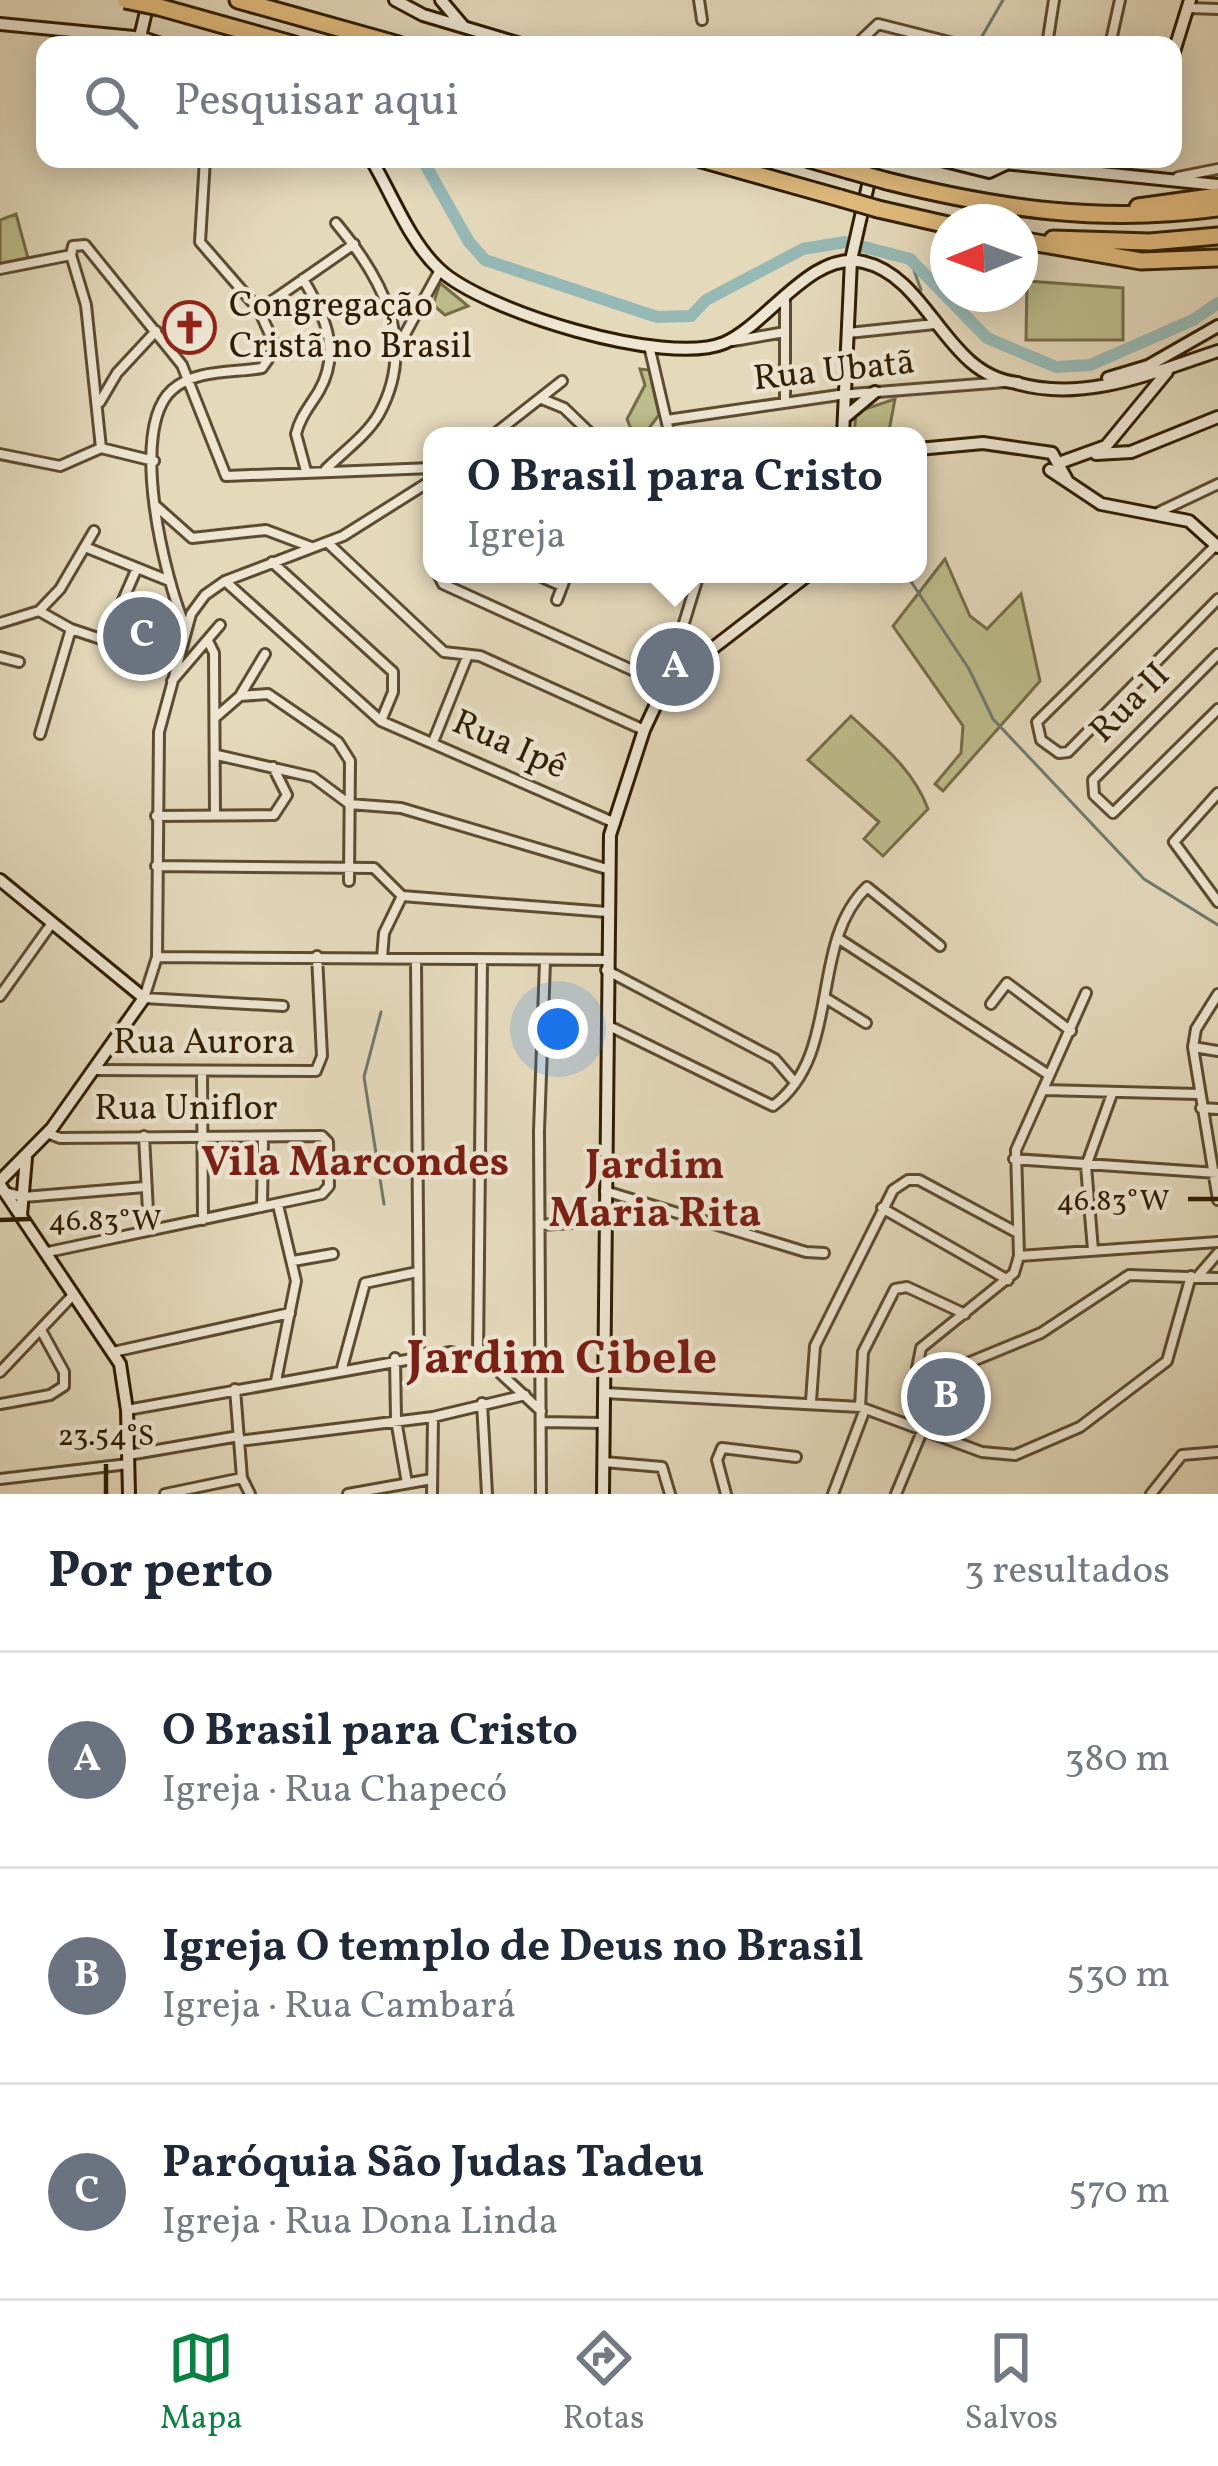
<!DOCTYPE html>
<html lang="pt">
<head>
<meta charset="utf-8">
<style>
	:root { --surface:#fff; --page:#f2f2f3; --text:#1f2937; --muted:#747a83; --line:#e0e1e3; --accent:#0b8043 }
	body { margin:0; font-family:Vollkorn,serif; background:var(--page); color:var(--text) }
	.compass { position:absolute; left:930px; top:204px; width:108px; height:108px; border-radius:50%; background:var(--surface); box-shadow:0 6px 30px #0003; rotate:269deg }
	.you { position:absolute; left:558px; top:1029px; width:42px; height:42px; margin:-30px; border:9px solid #fff; border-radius:50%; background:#1a73e8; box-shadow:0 0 0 18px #1a73e833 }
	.badge { display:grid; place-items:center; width:78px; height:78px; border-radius:50%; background:var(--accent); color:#fff; font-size:39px; font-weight:700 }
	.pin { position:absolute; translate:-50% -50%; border:6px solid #fff; box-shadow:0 3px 12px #0006 }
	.popup { position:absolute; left:423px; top:427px; width:504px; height:156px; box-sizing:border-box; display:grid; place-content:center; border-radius:24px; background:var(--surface); filter:drop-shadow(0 3px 9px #0005); font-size:39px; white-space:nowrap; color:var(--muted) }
	.popup b { font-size:45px; color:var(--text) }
	.popup::after { content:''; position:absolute; left:50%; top:100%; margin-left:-24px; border:24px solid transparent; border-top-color:var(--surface) }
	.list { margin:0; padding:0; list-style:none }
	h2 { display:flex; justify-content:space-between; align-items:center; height:156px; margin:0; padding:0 48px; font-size:51px }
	h2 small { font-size:39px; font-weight:400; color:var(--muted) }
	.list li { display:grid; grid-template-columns:78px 1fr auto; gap:36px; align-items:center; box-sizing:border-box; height:216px; padding:0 48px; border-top:3px solid var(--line) }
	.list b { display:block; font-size:45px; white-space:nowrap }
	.list p { margin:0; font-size:39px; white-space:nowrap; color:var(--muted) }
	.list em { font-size:39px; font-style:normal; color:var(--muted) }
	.icon { flex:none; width:66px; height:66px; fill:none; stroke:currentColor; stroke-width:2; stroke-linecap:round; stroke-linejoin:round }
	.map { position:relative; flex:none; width:1218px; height:1494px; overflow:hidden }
	.search { position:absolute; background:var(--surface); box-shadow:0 6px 30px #0003; left:36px; right:36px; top:36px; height:132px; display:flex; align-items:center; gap:30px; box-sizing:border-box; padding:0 42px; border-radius:24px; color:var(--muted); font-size:45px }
	.sheet { height:804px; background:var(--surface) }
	nav { display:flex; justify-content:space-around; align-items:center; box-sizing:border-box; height:168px; border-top:3px solid var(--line); background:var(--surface); font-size:33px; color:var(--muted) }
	nav a { display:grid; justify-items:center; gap:6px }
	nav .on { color:var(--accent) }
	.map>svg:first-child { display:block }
	.green { fill:#bdbc8b; stroke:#766c46; stroke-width:3 }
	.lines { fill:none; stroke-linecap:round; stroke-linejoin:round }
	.stream { stroke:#6d7b6e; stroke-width:3 }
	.river { stroke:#96b9b6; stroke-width:12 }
	.street-casing { stroke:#5d4c30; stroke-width:14 }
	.secondary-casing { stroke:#301d01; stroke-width:16 }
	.highway-casing { stroke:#301d01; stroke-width:21 }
	.street { stroke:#eee6d3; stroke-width:8 }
	.secondary { stroke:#eee6d3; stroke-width:10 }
	.highway { stroke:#e2bc7e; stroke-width:15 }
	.highway-bridge-casing { stroke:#301d01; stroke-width:21; stroke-linecap:butt }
	.highway-bridge { stroke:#e2bc7e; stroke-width:15 }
	.ticks { fill:none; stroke:#301d01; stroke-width:4.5 }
	.labels { text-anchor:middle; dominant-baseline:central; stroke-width:9; stroke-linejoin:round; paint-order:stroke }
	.poi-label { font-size:36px; fill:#301d01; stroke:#eee6d3; text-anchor:start }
	.street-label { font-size:36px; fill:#301d01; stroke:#eee6d3 }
	.quarter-label { font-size:42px; font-weight:bold; fill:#7a1f14; stroke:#eee6d3 }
	.district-label { font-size:48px; font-weight:bold; fill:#7a1f14; stroke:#eee6d3 }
	.ticks-label { font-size:30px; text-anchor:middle; fill:#301d01; stroke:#eee6d3; stroke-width:9; stroke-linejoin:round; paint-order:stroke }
</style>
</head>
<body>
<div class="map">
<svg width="1218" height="1494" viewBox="0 0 1218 1494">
	<rect width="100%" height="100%" fill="#e5d9bc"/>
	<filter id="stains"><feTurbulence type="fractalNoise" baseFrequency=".00167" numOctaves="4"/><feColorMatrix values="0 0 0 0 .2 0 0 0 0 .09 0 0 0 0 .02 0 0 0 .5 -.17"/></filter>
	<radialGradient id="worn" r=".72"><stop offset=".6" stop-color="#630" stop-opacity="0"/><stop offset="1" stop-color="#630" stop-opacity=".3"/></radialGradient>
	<path class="green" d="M16,214L28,258L0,266V220Z
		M1027,281L1123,288V340H1026Z
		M440,283L468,306L445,315L433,305Z
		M640,369L649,370L659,415L643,436L633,434L627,419L645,385Z
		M895,399L888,436H854L856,412Z
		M945,559L970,616L987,629L1021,594L1040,681L943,791L935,784L961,753L963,726L893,626Z
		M851,716C881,744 914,770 928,809L883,856L864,839L879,822L808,760Z"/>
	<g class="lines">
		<path class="stream" d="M977,45L1003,0
			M910,259L921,290
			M906,574L969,669L993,719L1144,879L1218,925
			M381,1012L364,1077L384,1204"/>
		<path class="river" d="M422,159L469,242L485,260L657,317L691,316L706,300L803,249L845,242L910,259L987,338L1056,367L1090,365L1193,320L1218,303"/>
		<defs>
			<path id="street" d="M699,0L702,20
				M1188,8L1218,9
				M856,45L878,24L961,45
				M1047,45L1054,0
				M1110,45L1120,0
				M1178,177L1218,169
				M71,255L73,246L85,245L182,365L226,476L432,468
				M71,255L86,305L101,448
				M0,269L71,255
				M303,279C324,314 342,351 319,391C310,406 300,417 296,434L306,471
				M259,310L354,244
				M848,333L935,324
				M733,341L785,332
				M398,347L440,270
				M650,350L670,436
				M542,399L564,408L593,436
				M100,402L117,373L156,331
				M785,402V298
				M667,420L839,395L1005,382
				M492,436L562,381
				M101,448L154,461
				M0,454L60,466L101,448
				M326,469C343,452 367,435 379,414C418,343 382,278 336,223
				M156,506L192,538L266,530L311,547
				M1159,512L1218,484
				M328,543L444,652L480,656L644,730
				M1216,545L1037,722L1041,740L1059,753L1068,752L1218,599
				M85,547L167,580
				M272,562L393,672V692L381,721
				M438,574L443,584L665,685L699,574
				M535,574L562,586
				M225,581L381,721L615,823
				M557,600L567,574
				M120,607L137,568
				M39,611L71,629L176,664
				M39,611L60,589L94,531
				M0,623L39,611
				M185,626C165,579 128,430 172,390C195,369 233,373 262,368L276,348L259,310L200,242L205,159
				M208,641L214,653L215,815
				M1218,654L1093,780L1094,795L1113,813L1218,709
				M0,657L19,662
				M172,681L220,625
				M241,694L265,654
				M217,716L240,696L268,694L338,742L350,761L349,881
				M40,734L71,629
				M433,742L467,657
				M217,755L313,777L348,803
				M1218,793L1174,842L1218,902
				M349,804L401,808L607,869
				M156,816L274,815L287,795L273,767
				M156,866L374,868L402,896
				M402,896L607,912
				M839,939L1049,1075
				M157,957L606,960
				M382,958L384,933L402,896
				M416,960L419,1353
				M606,970L775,1059L792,1079
				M1218,994L1196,1029L1193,1047L1218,1200
				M0,996L52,923
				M827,999L866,1023
				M991,1004L1007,983L1071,1031
				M283,1006L144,998L157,957L159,732L191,614L205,595L225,581L343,536L432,480
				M607,1025L773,1106C843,1054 808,944 867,887L940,946
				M1193,1047L1218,1051
				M93,1070L316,1071L322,1056L317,956
				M202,1073L203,1220
				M1044,1090L1198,1094
				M1201,1108L1218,1109
				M47,1133L60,1138L322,1136L328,1142L329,1186L322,1194L48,1252
				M144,1136L149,1230
				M1014,1159L1217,1173
				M605,1191L806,1252L824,1253
				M4,1192L24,1197L145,1187
				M262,1207L263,1137
				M882,1208L1008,1280
				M540,1225L604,1221
				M1093,1250L1086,1166L1112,1094
				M1019,1256L1218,1242
				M293,1261L333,1254
				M1199,1275L1218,1253
				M113,1352L290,1313
				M478,1356L482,960
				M395,1358L396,1420L407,1483
				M342,1368L365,1283L417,1272
				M0,1372L74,1294
				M276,1381L296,1281L278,1205
				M919,1383L1041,1333L1129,1275L1218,1278
				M235,1389L242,1478L250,1494
				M605,1393L860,1407L982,1452L1015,1455L1080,1427L1167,1361L1191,1276
				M811,1401L815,1346L893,1190L908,1180H919L1016,1232
				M482,1403L487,1494
				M0,1404L50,1395L64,1386V1372L41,1330
				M860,1407L863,1352L895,1289L907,1287L965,1314
				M127,1410L451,1352L485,1359L541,1411
				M542,1422L603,1423
				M239,1441L433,1417L525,1395
				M128,1455L239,1436
				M604,1462L662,1467L670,1494
				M0,1479L128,1464
				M165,1494L242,1478
				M348,1494L432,1479
				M432,1494L433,1417
				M541,1494L539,1131L545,961
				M726,1494L717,1460L722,1448L796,1457
				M833,1494L865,1409
				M896,1494L923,1429L917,1368L921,1348L1014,1273L1019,1256L1016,1150L1086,993
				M1151,1494L1182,1455L1218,1452"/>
			<path id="secondary" d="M395,0L423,15L524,45
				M441,0L463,26
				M148,3L140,37L164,45
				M0,24L134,37
				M1173,55L1190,0
				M371,159C392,194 409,241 439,269C483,311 666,367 724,343C767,325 811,250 863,262C930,277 945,376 1018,383
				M937,159L989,172L1006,164
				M966,159L1218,185
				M1108,378L1148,366L1218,326
				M1016,383C1085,403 1154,372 1218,351
				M844,418L875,392
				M843,436L851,260L874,159
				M918,449L983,443L1052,453L1067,480
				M1096,454L1131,452L1218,417
				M1059,463L1106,446L1167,372
				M1050,470L1101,504L1189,521L1218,547
				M0,880L144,998L52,1128L0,1181
				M0,1185L120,1364L127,1410L129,1494
				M21,1215L26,1158
				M603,1494L610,835L644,730L665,685L809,574"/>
			<path id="highway" d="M238,0L399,45
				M159,7L295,45
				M701,159L840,198
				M809,159L848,170
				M887,181C999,209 1103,224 1218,208
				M1138,207L1218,196
				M878,209L948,225
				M1053,239L1150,242L1218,236
				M1020,240L1141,261L1218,258"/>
		</defs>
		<use href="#street" class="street-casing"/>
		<use href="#secondary" class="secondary-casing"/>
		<use href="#highway" class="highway-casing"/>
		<use href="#street" class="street"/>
		<use href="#secondary" class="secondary"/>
		<use href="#highway" class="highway"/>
		<defs>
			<path id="highway-bridge" d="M125,0L159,7
				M848,170L887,181
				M840,198L878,209"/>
		</defs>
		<use href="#highway-bridge" class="highway-bridge-casing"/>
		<use href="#highway-bridge" class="highway-bridge"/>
	</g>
	<path class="ticks" d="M1188,1199H1218M0,1220L30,1219M106,1464V1494"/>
	<defs>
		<symbol id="church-ring" viewBox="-11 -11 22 22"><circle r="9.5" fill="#eee6d3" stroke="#8f2418" stroke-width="1.5"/><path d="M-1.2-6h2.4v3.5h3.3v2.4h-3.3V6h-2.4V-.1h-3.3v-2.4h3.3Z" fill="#8f2418"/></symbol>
	</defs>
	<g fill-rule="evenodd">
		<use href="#church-ring" x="160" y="298" width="59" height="59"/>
	</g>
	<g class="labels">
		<g class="poi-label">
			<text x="229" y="307">Congregação<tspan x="229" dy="41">Cristã no Brasil</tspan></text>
		</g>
		<g class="street-label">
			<text transform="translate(834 372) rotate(-6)">Rua Ubatã</text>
			<text transform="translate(1131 704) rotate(-45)">Rua II</text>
			<text transform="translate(509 746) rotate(24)">Rua Ipê</text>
			<text x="204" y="1044">Rua Aurora</text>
			<text x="186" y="1110">Rua Uniflor</text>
		</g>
		<g class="quarter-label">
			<text x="355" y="1164">Vila Marcondes</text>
			<text x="655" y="1167">Jardim<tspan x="655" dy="48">Maria Rita</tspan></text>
		</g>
		<g class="district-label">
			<text x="562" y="1360">Jardim Cibele</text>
		</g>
	</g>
	<g class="ticks-label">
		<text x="1113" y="1210">46.83°W</text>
		<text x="105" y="1230">46.83°W</text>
		<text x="106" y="1445">23.54°S</text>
	</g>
	<rect width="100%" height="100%" filter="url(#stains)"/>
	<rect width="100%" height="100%" fill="url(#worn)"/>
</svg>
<svg class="compass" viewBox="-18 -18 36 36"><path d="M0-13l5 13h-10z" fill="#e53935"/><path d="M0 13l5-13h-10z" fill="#747a83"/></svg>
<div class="you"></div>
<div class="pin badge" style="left:675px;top:667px;background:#6b7280">A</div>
<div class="popup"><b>O Brasil para Cristo</b>Igreja</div>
<div class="pin badge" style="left:946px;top:1397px;background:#6b7280">B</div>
<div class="pin badge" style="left:142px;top:636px;background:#6b7280">C</div>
<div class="search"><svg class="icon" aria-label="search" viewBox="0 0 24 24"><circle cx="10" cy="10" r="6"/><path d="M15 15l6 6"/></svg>Pesquisar aqui</div>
</div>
<section class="sheet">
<h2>Por perto<small>3 resultados</small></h2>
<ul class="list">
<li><span class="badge" style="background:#6b7280">A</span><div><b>O Brasil para Cristo</b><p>Igreja · Rua Chapecó</p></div><em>380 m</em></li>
<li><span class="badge" style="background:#6b7280">B</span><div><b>Igreja O templo de Deus no Brasil</b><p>Igreja · Rua Cambará</p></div><em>530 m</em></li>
<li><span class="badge" style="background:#6b7280">C</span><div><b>Paróquia São Judas Tadeu</b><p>Igreja · Rua Dona Linda</p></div><em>570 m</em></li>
</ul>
</section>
<nav>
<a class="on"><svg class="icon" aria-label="map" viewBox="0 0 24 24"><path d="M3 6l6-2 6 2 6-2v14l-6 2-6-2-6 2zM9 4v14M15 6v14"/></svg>Mapa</a>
<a><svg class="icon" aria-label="directions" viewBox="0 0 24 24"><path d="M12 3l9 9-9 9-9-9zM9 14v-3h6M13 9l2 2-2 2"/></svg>Rotas</a>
<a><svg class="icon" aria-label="saved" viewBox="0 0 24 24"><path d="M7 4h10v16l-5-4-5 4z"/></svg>Salvos</a>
</nav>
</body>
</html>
